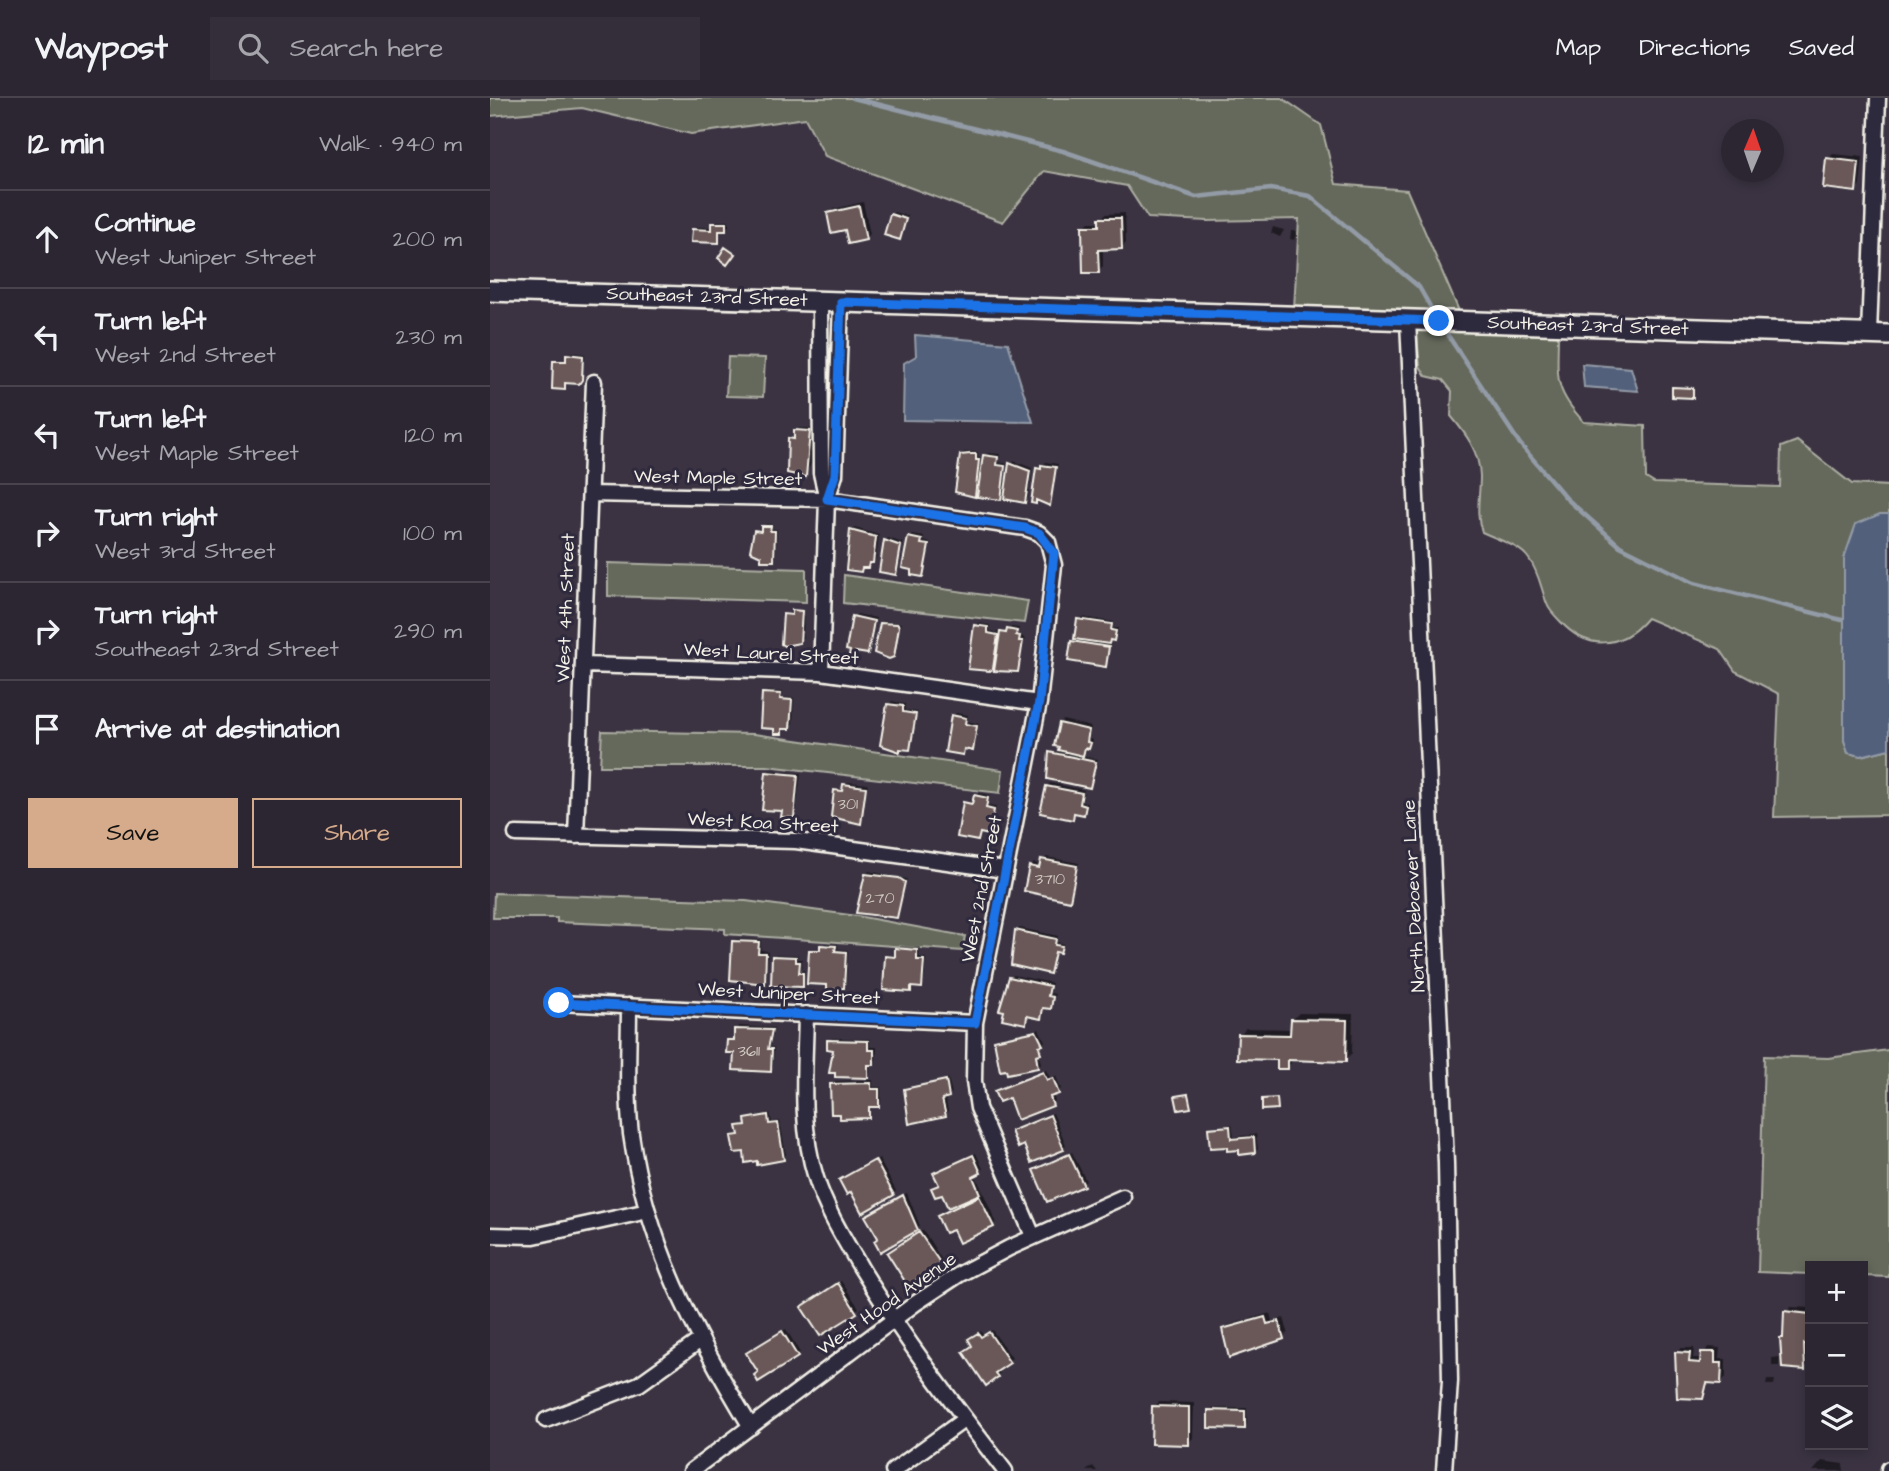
<!DOCTYPE html>
<html lang="en">
<head>
<meta charset="utf-8">
<style>
	:root { --surface:#2c2632; --page:#342e3a; --text:#f1f3f6; --muted:#a6a5ac; --line:#48434d; --accent:#d6ab8b }
	body { margin:0; font-family:"Architects Daughter",sans-serif; background:var(--page); color:var(--text) }
	.controls { position:absolute; right:21px; bottom:21px; display:grid; overflow:hidden; border-radius:0px; box-shadow:0 4px 10px #0003 }
	.controls button { width:63px; height:63px; display:grid; place-items:center; padding:0; border:0; border-bottom:2px solid var(--line); background:var(--surface); color:var(--text); font:35px sans-serif }
	.compass { position:absolute; left:1231px; top:21px; width:63px; height:63px; border-radius:50%; background:var(--surface); box-shadow:0 4px 10px #0003; rotate:2deg }
	.stop { position:absolute; width:21px; height:21px; margin:-16px; border:5px solid #1a73e8; border-radius:50%; background:#fff }
	.stop.end { background:#1a73e8; border-color:#fff; box-shadow:0 2px 7px #0008 }
	.list { margin:0; padding:0; list-style:none }
	h2 { display:flex; justify-content:space-between; align-items:center; height:91px; margin:0; padding:0 28px; font-size:30px }
	h2 small { font-size:23px; font-weight:400; color:var(--muted) }
	.list li { display:grid; grid-template-columns:46px 1fr auto; gap:21px; align-items:center; box-sizing:border-box; height:98px; padding:0 28px; border-top:2px solid var(--line) }
	.list b { display:block; font-size:26px; white-space:nowrap }
	.list p { margin:0; font-size:23px; white-space:nowrap; color:var(--muted) }
	.list em { font-size:23px; font-style:normal; color:var(--muted) }
	.actions { display:flex; gap:14px; padding:21px 28px }
	.actions a { flex:1; padding:16px 0; border:2px solid var(--accent); border-radius:0px; text-align:center; font-size:24px; color:var(--accent) }
	.actions .main { background:var(--accent); color:#111 }
	.icon { flex:none; width:38px; height:38px; fill:none; stroke:currentColor; stroke-width:2; stroke-linecap:round; stroke-linejoin:round }
	.map { position:relative; flex:none; width:1399px; height:1373px; overflow:hidden }
	header { display:flex; align-items:center; gap:42px; box-sizing:border-box; height:98px; padding:0 35px; background:var(--surface); border-bottom:2px solid var(--line) }
	header strong { font-size:33px }
	nav { display:flex; gap:38px; margin-inline-start:auto; font-size:24px }
	.search { width:490px; height:63px; background:var(--page); display:flex; align-items:center; gap:18px; box-sizing:border-box; padding:0 24px; border-radius:0px; color:var(--muted); font-size:26px }
	main { display:flex }
	aside { flex:1; background:var(--surface) }
	.map>svg:first-child { display:block }
	.green { fill:#65695b; stroke:#acada2; stroke-width:2 }
	.water { fill:#53617c; stroke:#939ba7; stroke-width:2 }
	.shadow { fill:#0007 }
	.lines { fill:none; stroke-linecap:round; stroke-linejoin:round }
	.stream { stroke:#939ba7; stroke-width:4.5 }
	.building { fill:#6a5858; stroke:#f4f1e8; stroke-width:2 }
	.street-casing { stroke:#f4f1e8; stroke-width:19 }
	.secondary-casing { stroke:#f4f1e8; stroke-width:24 }
	.street { stroke:#2f2a3d; stroke-width:14 }
	.secondary { stroke:#2f2a3d; stroke-width:19 }
	.route { stroke:#1a73e8; stroke-width:9 }
	.labels { text-anchor:middle; dominant-baseline:central; stroke-width:6; stroke-linejoin:round; paint-order:stroke }
	.number-label { font-size:16px; fill:#d2cbc4 }
	.street-label { font-size:19px; fill:#f4f1e8; stroke:#2f2a3d }
</style>
</head>
<body>
<header>
<strong>Waypost</strong>
<div class="search"><svg class="icon" aria-label="search" viewBox="0 0 24 24"><circle cx="10" cy="10" r="6"/><path d="M15 15l6 6"/></svg>Search here</div>
<nav><a>Map</a><a>Directions</a><a>Saved</a></nav>
</header>
<main>
<aside>
<h2>12 min<small>Walk · 940 m</small></h2>
<ul class="list">
<li><svg class="icon" aria-label="ahead" viewBox="0 0 24 24"><path d="M12 20V5M6 11l6-6 6 6"/></svg><div><b>Continue</b><p>West Juniper Street</p></div><em>200 m</em></li>
<li><svg class="icon" aria-label="left" viewBox="0 0 24 24"><path d="M17 20v-9H6M10 6l-5 5 5 5"/></svg><div><b>Turn left</b><p>West 2nd Street</p></div><em>230 m</em></li>
<li><svg class="icon" aria-label="left" viewBox="0 0 24 24"><path d="M17 20v-9H6M10 6l-5 5 5 5"/></svg><div><b>Turn left</b><p>West Maple Street</p></div><em>120 m</em></li>
<li><svg class="icon" aria-label="right" viewBox="0 0 24 24"><path d="M7 20v-9h11M14 6l5 5-5 5"/></svg><div><b>Turn right</b><p>West 3rd Street</p></div><em>100 m</em></li>
<li><svg class="icon" aria-label="right" viewBox="0 0 24 24"><path d="M7 20v-9h11M14 6l5 5-5 5"/></svg><div><b>Turn right</b><p>Southeast 23rd Street</p></div><em>290 m</em></li>
<li><svg class="icon" aria-label="arrive" viewBox="0 0 24 24"><path d="M6 21V4h12l-3 4 3 4H6"/></svg><div><b>Arrive at destination</b></div></li>
</ul>
<div class="actions"><a class="main">Save</a><a>Share</a></div>
</aside>
<div class="map">
<svg width="1399" height="1373" viewBox="0 0 1399 1373">
	<rect width="100%" height="100%" fill="#3b3342"/>
	<filter id="ink" filterUnits="userSpaceOnUse"><feTurbulence type="fractalNoise" baseFrequency=".0143" numOctaves="2"/><feDisplacementMap in="SourceGraphic" scale="14" xChannelSelector="R" yChannelSelector="G"/><feConvolveMatrix kernelMatrix="1 2 1 2 8 2 1 2 1" color-interpolation-filters="sRGB"/></filter>
	<g filter="url(#ink)">
		<path class="green" d="M0,0H792L831,27L846,86L917,92L969,213L804,211L809,121L718,123L658,120L637,88L554,73L513,124L335,58L315,20L201,36L92,10L0,18Z
			M926,230L1068,235C1068,278 1062,290 1094,324L1155,328L1156,380L1164,385L1290,389L1291,349L1307,343L1362,386L1399,388V416H1390L1354,460V642L1358,655L1371,658L1399,651V717L1284,719L1289,596L1245,573L1230,551L1157,520C1131,551 1097,553 1070,523C1065,518 1059,512 1057,506C1051,491 1049,474 1039,461C1031,448 1006,441 992,434C985,415 990,399 990,378C989,353 976,336 961,318L962,293L953,282L936,278L930,268Z
			M238,259L275,260L273,299L236,298Z
			M118,465L316,471V504L118,498Z
			M354,477L538,503L534,525L353,505Z
			M112,633L264,636L513,672L510,695L277,668H110Z
			M4,795L256,803L367,818L475,838L472,853L235,836V831L67,824V820H3Z
			M1399,952V1179L1373,1178V1168H1320V1176L1268,1174L1274,958L1338,960Z"/>
		<path class="water" d="M425,237L518,245L543,324L413,322L414,265L426,258Z
			M1092,266L1141,270L1148,293L1094,289Z
			M1390,416H1399V651L1371,658L1358,655L1354,642V460L1366,426Z"/>
		<path class="shadow" d="M1343,56L1373,59L1370,87L1365,92L1338,61Z
			M373,104L380,136L375,141L339,116L344,111Z
			M404,114L418,118L409,140L401,117Z
			M635,115L636,145L631,150H613V168L608,173L594,129L599,124H611L615,116Z
			M226,123H239V128L231,131L228,143L203,132L206,129H223Z
			M783,129L794,132L790,139L781,135Z
			M801,133H807L804,142L800,141Z
			M81,254L95,256L92,281L78,284L74,290L65,264L78,261Z
			M309,330H323L322,364L315,377L299,341L306,338Z
			M474,354H488V360H494L497,355L510,356L509,364L517,366L515,381H519L524,363L542,370L538,400L535,403L517,393L510,400L490,392L484,397L471,357Z
			M556,364L568,366L560,406L548,401L545,404L548,371Z
			M276,426H283L282,431H287L286,459L283,462L266,433Z
			M365,430L389,437L386,461L370,472L362,433Z
			M423,437L434,439L433,443L441,445L433,477L420,440Z
			M398,440L413,445L405,475L396,443Z
			M314,511L313,540L302,547L293,545L294,517Z
			M367,516L386,520L380,551L377,554L368,552L364,556V519Z
			M592,519L624,524L623,530H628L627,538L617,545L621,546L615,567L583,544Z
			M394,523L411,525L403,557L391,526Z
			M488,525L500,527V533L511,535L521,529L529,530L528,535L535,541L528,572L480,569Z
			M277,593L293,594L292,599L304,600L303,626L294,629L291,635L274,596Z
			M402,603L415,606V612L428,614L419,650L409,652L399,606Z
			M466,615L478,617L477,623L489,626L485,648L476,650L473,656L463,618Z
			M573,622L601,629L599,641L603,642L602,647L591,658L608,661L600,688L561,655L570,653V625Z
			M280,672L311,675L306,715L303,718L294,712L277,675Z
			M358,684L378,686L370,724L346,693L354,691Z
			M560,685L594,692L592,704L598,705L597,712L594,715L586,714L582,720L557,688Z
			M488,695L500,697L498,708L506,709L501,732L492,733L488,741L475,705L484,704Z
			M556,759L589,765L579,801L541,768L544,765L552,767Z
			M379,773L417,781L406,818L376,776Z
			M530,830L568,838L567,844L574,846L570,853L566,852L559,874L527,832Z
			M246,841L271,842V852L278,853L277,881L274,884L243,844Z
			M335,845L348,846V851L358,852L356,885L353,888L339,885L321,852L332,850Z
			M410,848L430,849L429,859L436,860L434,885L431,888H424L420,892L397,859L407,857Z
			M286,856L308,857V861H312L311,872L315,873L312,888L283,859Z
			M523,877L562,885L560,895L565,896L563,906L555,908L551,919L539,917L535,924L520,880Z
			M809,915L863,916L862,955L855,962L804,961L797,970L789,960L749,937L756,930L802,931V922Z
			M249,928L284,930L280,949H284L283,969L280,972L246,953L239,942L246,940Z
			M549,931L555,943L548,955L551,965L548,968L517,969L506,943Z
			M342,940L380,941V949H387L386,962L380,965V975L377,978L341,973V963L345,959V950L339,943Z
			M556,972L560,980L566,978L571,991L563,996L565,1003L562,1006L506,994Z
			M458,980L462,995L455,998L458,1013L455,1016L416,992Z
			M383,982V989H391V1004L381,1007L379,1018L342,986L345,983Z
			M280,1015L282,1024L290,1023L296,1057L293,1060L255,1052L243,1039L250,1035L249,1029L257,1025L260,1019Z
			M563,1015L576,1047L542,1063L535,1045L523,1033Z
			M742,1026L744,1039L766,1036L768,1051L765,1054L750,1050L719,1031Z
			M582,1054L596,1083L593,1086L548,1070Z
			M486,1055L493,1071L485,1076L506,1124L503,1127L463,1129L449,1118L461,1111L453,1094L443,1090L450,1086L445,1075Z
			M389,1061L406,1093L403,1096L354,1080Z
			M417,1095L430,1128L389,1140L380,1116Z
			M433,1132L452,1162L450,1165L402,1153Z
			M351,1183L369,1210L331,1236L316,1206Z
			M1301,1209L1320,1210L1319,1265L1314,1270L1295,1238L1296,1214Z
			M780,1215L782,1223L794,1220L798,1234L793,1239L734,1232L739,1227Z
			M296,1231L310,1255L269,1282L270,1273L262,1253Z
			M502,1232L522,1260L507,1271L510,1275L507,1278L484,1248L483,1239L491,1233L494,1238Z
			M1218,1249L1230,1250L1229,1261H1236V1279L1231,1284H1220L1212,1299L1186,1255L1191,1250H1204L1203,1260H1212Z
			M1290,1259L1289,1268H1282V1260Z
			M1285,1282L1284,1287H1276L1277,1282Z
			M669,1304L704,1305L703,1340L698,1345L664,1309Z
			M723,1310H757V1326L754,1329L720,1313Z
			M1332,1363L1353,1366L1354,1373H1323Z
			M603,1368L607,1373H596Z"/>
		<g class="lines">
			<path class="stream" d="M363,0L573,53L706,99L781,91L820,98L929,189L945,217
				M953,230L1030,346L1077,401L1130,448L1204,485L1352,522"/>
		</g>
		<path class="building" d="M1336,60L1369,64L1366,94L1333,90Z
			M369,108L376,142L358,146L355,132L341,135L337,115Z
			M400,116L416,121L410,142L394,137Z
			M609,120H631L632,151L608,152L609,175H593L592,128H609Z
			M221,125H236V133H229V145L201,144L202,131L221,132Z
			M235,149L245,156L237,167L228,160Z
			M76,256L93,258L92,282L89,286L75,285V292L62,291L63,263H76Z
			M1182,289L1203,290V300L1182,299Z
			M304,332L320,333L316,379L297,375L298,340L304,341Z
			M480,356H486V362H489L485,399L465,394L470,357Z
			M493,357L508,359L507,367L515,368L511,402L487,399Z
			M519,365L540,373L535,405L514,401Z
			M551,367L566,369L560,408L546,402V406L541,405L546,370L551,371Z
			M271,428H281L280,433H285L284,463H271V458L260,453L264,432L271,433Z
			M360,432L386,439L383,465H379L378,470H372L371,474L356,472Z
			M418,439L432,442L431,446L439,447L433,479L421,477V472L412,470Z
			M394,442L411,448L406,477L389,474Z
			M302,512L312,513L310,545L294,548L291,546L293,516L302,517Z
			M362,518L384,523L378,556L365,554L364,558L359,557L360,553L356,552Z
			M587,521L622,526L621,532L626,533L624,543L620,542L619,546L584,541Z
			M390,525L408,526L409,529L404,559L399,561L384,555Z
			M484,527L498,529V535L508,537L503,571L500,573L478,571Z
			M517,531L527,533L526,537L530,538L529,543H533L528,574L504,573L510,534L516,535Z
			M581,543L619,549L616,569L578,563Z
			M272,595L291,596L290,601L302,602L300,631H292V636H284V631L270,630Z
			M397,606L413,608V614L426,616L420,652L410,651V654L390,647Z
			M461,617L476,620L475,626L487,628L483,653L474,651L473,657L455,654Z
			M569,625L599,632L597,644L601,645L599,651L595,650L593,658L568,652L569,649L564,648Z
			M559,654L606,664L600,690L557,681Z
			M276,674L308,677L304,720L291,719L292,713L272,712Z
			M353,686L376,689L371,726L341,719L344,692L352,693Z
			M556,688L592,695L590,706L596,708L594,717L584,715L583,722L550,715Z
			M484,697L498,700L496,710L504,712L499,737L490,735L488,743L467,739L473,704L482,706Z
			M551,761L587,768L580,803L534,793L539,768L549,770Z
			M375,776L409,780L415,784L407,820L366,815Z
			M525,832L566,841L565,847L572,848L570,855L565,854L560,876L521,867Z
			M242,843L269,844L268,855H276L275,886L240,882Z
			M330,847L346,848L345,853L356,854L354,890L337,892V887L317,886L319,852H330Z
			M405,850L427,852V862H434L432,890L421,889V894L393,892L395,858L405,859Z
			M282,858L306,859V864H310L309,875H313V889L281,888Z
			M519,879L560,888L558,898L563,899L561,911L553,910L551,921L537,918L536,926L512,921L514,913L509,912Z
			M801,921L857,922L856,964L798,962V971H787V962L747,961L748,936L800,937Z
			M244,931L282,932L278,951H282L281,974L243,972L244,955H236L237,942H244Z
			M546,933L553,947L549,948L551,956L546,957L548,970L517,976L516,972L510,973L504,942Z
			M337,942L378,943V952H384V967H378V980L345,979V975H339L343,952L337,951Z
			M553,974L557,982L563,980L569,996L560,999L563,1008L527,1022L519,1000L509,1004L504,993Z
			M456,982L459,999L452,1001L456,1018L419,1026L414,991Z
			M381,985V991H389V1009H379V1020L350,1021L349,1016H341L340,986Z
			M698,996L701,1010L688,1012L685,998Z
			M787,1000L788,1011L772,1012V1001Z
			M278,1017L279,1026L288,1025L294,1062L267,1067V1063L255,1065L254,1054L244,1055L241,1038L249,1037L247,1028L256,1027L255,1021Z
			M560,1017L574,1052L541,1065L534,1047L528,1050L521,1033Z
			M740,1028L741,1041L764,1039L765,1055L749,1057V1052L737,1053V1049L720,1050L718,1030Z
			M579,1056L594,1088L557,1104L543,1072Z
			M483,1057L491,1075L483,1079L490,1096L458,1110L452,1097L445,1099L441,1090L449,1087L443,1075Z
			M385,1062L404,1097L372,1115L361,1094L357,1097L349,1082Z
			M413,1097L428,1132L390,1154L384,1143L388,1140L375,1118Z
			M489,1098L504,1129L469,1145L463,1132L455,1135L447,1118Z
			M429,1134L451,1166L418,1188L397,1155Z
			M348,1185L367,1215L330,1238L311,1209Z
			M1294,1213L1320,1216V1247L1314,1246L1315,1272L1292,1270L1290,1240H1293Z
			M775,1219L777,1226L789,1223L794,1241L739,1260L732,1231Z
			M292,1233L308,1259L268,1284L264,1277L268,1274L256,1255Z
			M499,1234L520,1265L505,1275L508,1279L496,1288L473,1254L482,1248L478,1241L488,1235L491,1239Z
			M1185,1254L1200,1255L1199,1264L1210,1265L1211,1254H1225V1265H1232L1231,1286L1217,1285L1213,1301L1187,1300Z
			M662,1308L699,1309V1347L661,1346Z
			M718,1312L755,1313V1331L718,1330Z"/>
		<g class="lines">
			<defs>
				<path id="street" d="M330,203L331,375L337,401L345,377L351,204
					M918,222L956,1065L960,1283L954,1373
					M1379,236L1388,0
					M100,396L337,401L535,430L549,435L558,444L564,467L549,605L485,925L484,983L488,1010L543,1138
					M93,567L331,574L549,605
					M331,574L337,401
					M26,736L306,743L515,772
					M86,738L104,284
					M69,905L485,925
					M139,908C139,950 136,994 141,1036C156,1144 205,1237 261,1329
					M316,916C315,970 309,1027 326,1080C336,1112 354,1141 371,1170C414,1241 464,1307 515,1373
					M0,1137L44,1138L158,1113
					M56,1322L149,1286L209,1243
					M201,1373L426,1205L470,1176L519,1150L633,1099
					M403,1373L475,1321
					M1399,1373V1371"/>
				<path id="secondary" d="M0,193L1399,237"/>
			</defs>
			<use href="#street" class="street-casing"/>
			<use href="#secondary" class="secondary-casing"/>
			<use href="#street" class="street"/>
			<use href="#secondary" class="secondary"/>
		</g>
	</g>
	<g class="lines" filter="url(#ink)">
		<path class="route" d="M69,905L485,925L549,604L564,455L549,435L535,430L337,401L345,377L351,204L949,223"/>
	</g>
	<g class="labels">
		<g class="number-label">
			<text x="358" y="706">301</text>
			<text x="560" y="781">3710</text>
			<text x="390" y="800">270</text>
			<text x="259" y="953">3611</text>
		</g>
		<g class="street-label">
			<text transform="translate(217 199) rotate(2)">Southeast 23rd Street</text>
			<text transform="translate(1098 228) rotate(2)">Southeast 23rd Street</text>
			<text transform="translate(228 380) rotate(1)">West Maple Street</text>
			<text transform="translate(76 510) rotate(-88)">West 4th Street</text>
			<text transform="translate(281 556) rotate(3)">West Laurel Street</text>
			<text transform="translate(273 725) rotate(3)">West Koa Street</text>
			<text transform="translate(492 791) rotate(-79)">West 2nd Street</text>
			<text transform="translate(924 798) rotate(-93)">North Deboever Lane</text>
			<text transform="translate(299 896) rotate(3)">West Juniper Street</text>
			<text transform="translate(397 1206) rotate(-35)">West Hood Avenue</text>
		</g>
	</g>
</svg>
<div class="controls">
<button>+</button>
<button>−</button>
<button><svg class="icon" aria-label="layers" viewBox="0 0 24 24"><path d="M12 4l9 5-9 5-9-5zM3 14l9 5 9-5"/></svg></button>
</div>
<svg class="compass" viewBox="-18 -18 36 36"><path d="M0-13l5 13h-10z" fill="#e53935"/><path d="M0 13l5-13h-10z" fill="#a6a5ac"/></svg>
<div class="stop" style="left:69px;top:905px"></div>
<div class="stop end" style="left:949px;top:223px"></div>
</div>
</main>
</body>
</html>
